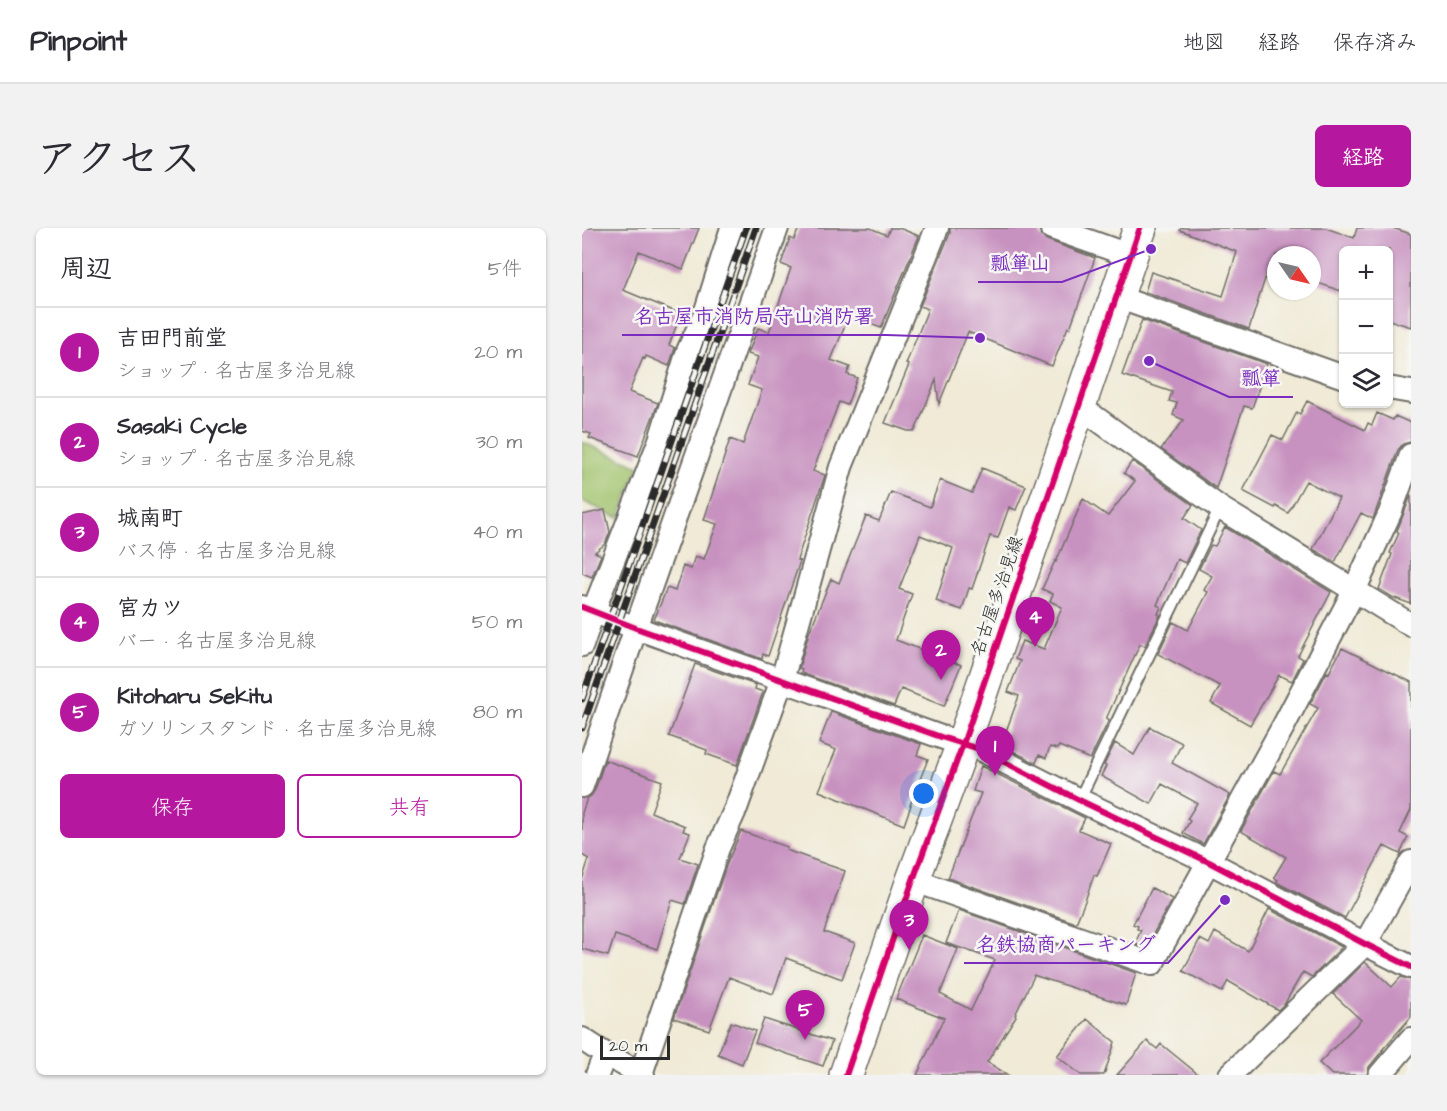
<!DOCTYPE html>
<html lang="ja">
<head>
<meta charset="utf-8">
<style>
	:root { --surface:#fff; --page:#f2f2f3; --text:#2b2b33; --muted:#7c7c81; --line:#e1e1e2; --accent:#b5179e }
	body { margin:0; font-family:"Architects Daughter","Klee One",sans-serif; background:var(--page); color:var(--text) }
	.controls { position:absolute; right:18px; top:18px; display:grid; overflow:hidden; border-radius:9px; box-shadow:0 2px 4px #0004 }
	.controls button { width:54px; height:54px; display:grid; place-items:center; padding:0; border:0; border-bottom:2px solid var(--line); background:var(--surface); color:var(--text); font:30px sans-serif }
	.compass { position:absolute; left:685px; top:18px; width:54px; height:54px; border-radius:50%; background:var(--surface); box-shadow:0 2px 4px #0004; rotate:124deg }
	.scale { position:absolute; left:18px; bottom:15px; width:70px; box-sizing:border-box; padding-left:6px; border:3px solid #2b2b2b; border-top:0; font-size:16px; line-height:21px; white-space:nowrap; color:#2b2b2b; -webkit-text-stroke:4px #f6f6f2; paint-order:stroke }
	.you { position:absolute; left:342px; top:566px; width:21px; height:21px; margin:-15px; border:4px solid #fff; border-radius:50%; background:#1a73e8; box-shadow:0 0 0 9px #1a73e833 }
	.badge { display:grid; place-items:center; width:39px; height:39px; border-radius:50%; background:var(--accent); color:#fff; font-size:20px; font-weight:700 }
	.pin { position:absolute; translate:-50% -50px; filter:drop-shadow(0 2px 3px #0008) }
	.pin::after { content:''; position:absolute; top:32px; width:21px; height:18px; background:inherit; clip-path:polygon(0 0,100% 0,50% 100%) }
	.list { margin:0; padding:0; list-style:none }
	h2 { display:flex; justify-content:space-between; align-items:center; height:78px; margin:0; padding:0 24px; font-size:26px }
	h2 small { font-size:20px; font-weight:400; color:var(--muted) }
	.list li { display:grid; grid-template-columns:39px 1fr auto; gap:18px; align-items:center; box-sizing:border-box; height:90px; padding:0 24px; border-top:2px solid var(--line) }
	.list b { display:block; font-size:22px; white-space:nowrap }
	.list p { margin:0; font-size:20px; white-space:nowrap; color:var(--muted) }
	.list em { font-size:20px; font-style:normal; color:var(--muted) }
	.actions { display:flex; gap:12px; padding:18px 24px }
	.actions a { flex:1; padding:14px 0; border:2px solid var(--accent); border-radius:9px; text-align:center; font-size:21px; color:var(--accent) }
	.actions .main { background:var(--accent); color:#fff }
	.icon { flex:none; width:33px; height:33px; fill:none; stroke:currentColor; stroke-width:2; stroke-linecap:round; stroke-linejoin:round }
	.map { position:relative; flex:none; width:829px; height:847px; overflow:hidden; border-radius:9px }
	header { display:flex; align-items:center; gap:36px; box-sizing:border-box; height:84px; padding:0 30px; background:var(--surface); border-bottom:2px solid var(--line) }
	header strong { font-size:28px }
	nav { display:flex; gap:33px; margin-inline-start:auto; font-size:21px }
	.intro { display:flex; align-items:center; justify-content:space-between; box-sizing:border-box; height:144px; padding:0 36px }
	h1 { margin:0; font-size:42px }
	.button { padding:15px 27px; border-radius:9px; background:var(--accent); color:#fff; font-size:21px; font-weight:700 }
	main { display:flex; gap:36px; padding:0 36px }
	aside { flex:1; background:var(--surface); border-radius:9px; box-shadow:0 2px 4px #0004 }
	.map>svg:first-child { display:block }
	.green { fill:#a1c36c; stroke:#66774c; stroke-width:1.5 }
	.building { fill:#c791c0 }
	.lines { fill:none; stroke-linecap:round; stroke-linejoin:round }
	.service-casing { stroke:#706e67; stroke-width:14 }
	.minor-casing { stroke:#706e67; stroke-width:26 }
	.primary-casing { stroke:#706e67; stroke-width:36 }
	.service { stroke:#fff; stroke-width:10 }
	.minor { stroke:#fff; stroke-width:22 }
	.primary { stroke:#fff; stroke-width:33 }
	.rail-casing { stroke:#2b2b2b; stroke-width:7 }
	.rail { stroke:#f6f6f2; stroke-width:4.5; stroke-dasharray:14; stroke-linecap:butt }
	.cycleway-casing { stroke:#f6f6f2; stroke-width:10 }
	.cycleway { stroke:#d6006c; stroke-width:6 }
	.labels { text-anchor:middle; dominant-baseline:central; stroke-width:5; stroke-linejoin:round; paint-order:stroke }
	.street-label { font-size:18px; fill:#2b2b2b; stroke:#f6f6f2 }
	.leader { fill:none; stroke:#7b2cbf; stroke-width:2 }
	.callout-dot { fill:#7b2cbf; stroke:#f6f6f2; stroke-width:2 }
	.callout-label { font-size:20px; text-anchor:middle; font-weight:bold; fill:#7b2cbf; stroke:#f6f6f2; stroke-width:5; stroke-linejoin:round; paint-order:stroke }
</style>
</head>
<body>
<header>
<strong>Pinpoint</strong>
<nav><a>地図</a><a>経路</a><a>保存済み</a></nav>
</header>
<div class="intro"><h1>アクセス</h1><a class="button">経路</a></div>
<main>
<aside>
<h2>周辺<small>5件</small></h2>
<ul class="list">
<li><span class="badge">1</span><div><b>吉田門前堂</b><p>ショップ · 名古屋多治見線</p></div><em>20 m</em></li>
<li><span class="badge">2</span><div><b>Sasaki Cycle</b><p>ショップ · 名古屋多治見線</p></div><em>30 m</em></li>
<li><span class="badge">3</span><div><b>城南町</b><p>バス停 · 名古屋多治見線</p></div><em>40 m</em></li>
<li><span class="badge">4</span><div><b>宮カツ</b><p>バー · 名古屋多治見線</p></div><em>50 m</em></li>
<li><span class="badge">5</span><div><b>Kitoharu Sekitu</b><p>ガソリンスタンド · 名古屋多治見線</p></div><em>80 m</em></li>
</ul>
<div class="actions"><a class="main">保存</a><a>共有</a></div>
</aside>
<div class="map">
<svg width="829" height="847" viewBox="0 0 829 847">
	<rect width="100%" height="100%" fill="#f6f6f2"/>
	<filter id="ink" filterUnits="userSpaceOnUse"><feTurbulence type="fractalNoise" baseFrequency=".0167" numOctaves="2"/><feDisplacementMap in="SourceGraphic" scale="12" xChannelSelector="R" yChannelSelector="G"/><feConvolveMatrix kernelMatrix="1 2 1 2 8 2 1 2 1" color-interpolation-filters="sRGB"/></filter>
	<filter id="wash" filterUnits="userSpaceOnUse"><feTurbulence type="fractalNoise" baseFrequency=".008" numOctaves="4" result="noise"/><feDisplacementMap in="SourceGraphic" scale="24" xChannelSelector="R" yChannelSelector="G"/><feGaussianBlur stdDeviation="1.35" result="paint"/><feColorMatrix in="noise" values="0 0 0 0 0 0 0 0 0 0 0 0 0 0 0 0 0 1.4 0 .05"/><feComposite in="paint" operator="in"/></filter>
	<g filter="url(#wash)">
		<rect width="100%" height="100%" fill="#f0ead6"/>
		<path class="green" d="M0,214L57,238L37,290L0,273Z"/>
		<g id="blocks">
			<path class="building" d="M0,0H117L101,41L57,23L41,62L99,86L87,117L93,120L87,138L64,128L63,131L61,130L47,164L76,175L56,228L7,210L9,206L0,203Z
				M217,0H288L305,7L308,0H317L337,8L299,100L267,88L249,132L268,139L265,146L275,150L265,177L257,174L231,243L243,247L215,332L218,333L186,428L181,426L180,431L72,392L85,360L93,363L101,338L109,341L113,328L122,331L135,296L122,292L148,211L161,216L180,162L166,157L176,129L166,126L176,100L187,104L209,40L199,36L208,10L212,12Z
				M368,0H457L459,8L465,12L513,30L488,100L486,99L470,138L386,104L357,176L354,152L333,203H326L303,195L327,137L324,136L346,81L338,78L368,5Z
				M599,0H744L772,10L775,0H811L829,6V99L807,92V22H762V64L730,53V27H694V41L687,38L667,101L563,64L569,44L641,68L655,24L598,2Z
				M560,92L685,136L670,180L662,178L634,260L579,221L602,192L591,187L595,175L587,173L590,164L540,147Z
				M725,173L783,202L786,195L790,197L795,185L811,192L813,188L829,195V214L821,216L816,222L791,291L779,285L753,334L731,321L757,270L724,253L706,285L694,278L693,280L661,263L690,207L701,212L715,184L718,186Z
				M550,233L611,277L602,290L619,302L603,335L595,331L575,377L579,379L576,386L578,387L563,418L558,416L524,491L527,492L508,531L477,518L475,521L468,519L464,530L457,527L454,535L419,517L437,468L426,464L438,433L433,431L440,413L462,421L480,379L468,373L471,366L460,361L473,333L474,334L501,271L526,288L553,253L542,245Z
				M400,240L444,258L434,282L427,279L416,310L408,308L390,361L387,360L380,382L354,373L371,320L338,307L317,361L330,366L314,412L379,437L362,478L319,461L312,478L219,445L220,441L217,440L227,405L249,351L257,355L284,288L297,293L309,264L348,279L358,252L390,265Z
				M829,267V376L810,369L797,361L810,326L808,325L817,305L815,303Z
				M23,282L28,304L23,316L13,324L19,327L10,349L0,345V287Z
				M643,299L749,364L716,428L721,431L710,453L697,447L668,497L629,475L638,458L576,426L591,394L606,402L626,364L622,362L630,348L617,341L629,317L633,318Z
				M760,420L829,454V582L818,605L826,609L818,626L802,618L763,690L694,654L696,652L692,649L704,629L659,603L692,543L698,546L736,480L728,476L745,444L747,445Z
				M113,436L174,457L173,461L181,464L155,537L124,526L125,522L87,508Z
				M249,484L339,516L335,527L346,531L328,577H329L322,597L237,563L254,522L237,515Z
				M568,499L600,515L590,535L648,567L621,616L601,605L608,593L605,591L615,575L580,556L569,576L519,548L524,538L522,537L533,515L552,527Z
				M23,532L80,553L69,584L103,598L101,603L108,605L98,630L116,636L103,676L90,672L75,721L33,707L26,728L0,721V652L7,631L0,627V585L5,570L9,568L13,562Z
				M399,538L503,590L497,602L529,616L515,648L512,647L503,673L494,695L366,650L399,565L391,563Z
				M159,603L205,619L204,622L263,643L242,704L273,715L260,751L204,730L191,766L147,749L127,802L92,790L144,638Z
				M570,660L590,671L564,719L553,716L559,702L555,701L556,698L551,696Z
				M687,681L760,719L730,749L721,744L703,775L696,782L646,753L640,764L601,743L618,711L627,716L633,704L666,723Z
				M377,682L554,745L544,777L451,747L452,748L433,787L434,788L405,834L426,847H335L362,790L314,771L340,707L376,721L358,766L389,782L413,732L364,715Z
				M783,734L810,759L819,749L829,752V789L800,822H801L787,839L785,847H750L737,835L779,792L751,766Z
				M182,791L250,813L241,838L173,815Z
				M505,791L533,814L522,847H499L475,828Z
				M149,794L173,803L160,836L136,826Z
				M565,813L575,821L579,816L617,847H535Z"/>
		</g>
	</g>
	<g filter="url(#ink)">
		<use href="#blocks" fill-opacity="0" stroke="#706e67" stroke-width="1.5"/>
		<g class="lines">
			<defs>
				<path id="service" d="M497,572L638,280"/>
				<path id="minor" d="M470,0L549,28
					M535,69L762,149
					M806,160L829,164
					M496,180L511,188L638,280L829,397
					M0,379L54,400L359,509L397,521L497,572L627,634L783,716L829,739
					M0,417L11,384L78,212L106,123L123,86L150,0
					M0,558L54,400L195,0
					M331,652L570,736L702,497L772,363L808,285L829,227
					M0,811L23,826L61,847
					M59,846L136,620L154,580L200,452L259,239L355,0
					M15,847L23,826
					M648,847L783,716L829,634
					M798,847L829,811"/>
				<path id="primary" d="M264,847L331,652L381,516L558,0"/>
			</defs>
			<use href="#service" class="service-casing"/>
			<use href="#minor" class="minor-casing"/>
			<use href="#primary" class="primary-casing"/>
			<use href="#service" class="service"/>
			<use href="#minor" class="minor"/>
			<use href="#primary" class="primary"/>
			<defs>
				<path id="rail" d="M0,471L164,0
					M0,500L174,0"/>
			</defs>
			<use href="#rail" class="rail-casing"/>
			<use href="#rail" class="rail"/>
			<defs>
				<path id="cycleway" d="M0,379L54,400L359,509L397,521L497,572L627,634L783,716L829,739
					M264,847L331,652L381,516L558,0"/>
			</defs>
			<use href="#cycleway" class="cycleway-casing"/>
			<use href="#cycleway" class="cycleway"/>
		</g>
	</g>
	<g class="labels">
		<g class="street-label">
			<text transform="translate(415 368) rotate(-71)">名古屋多治見線</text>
		</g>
	</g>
	<path class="leader" d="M569 21L480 54H396M398 110L304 107H40M567 133L647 169H711M643 672L586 735H382"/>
	<g class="callout-dot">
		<circle cx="569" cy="21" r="6"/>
		<circle cx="398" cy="110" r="6"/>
		<circle cx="567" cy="133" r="6"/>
		<circle cx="643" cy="672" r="6"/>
	</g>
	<g class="callout-label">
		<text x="438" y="42">瓢箪山</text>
		<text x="172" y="95">名古屋市消防局守山消防署</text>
		<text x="679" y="157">瓢箪</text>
		<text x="484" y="723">名鉄協商パーキング</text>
	</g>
</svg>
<div class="controls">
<button>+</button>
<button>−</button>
<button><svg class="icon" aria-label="layers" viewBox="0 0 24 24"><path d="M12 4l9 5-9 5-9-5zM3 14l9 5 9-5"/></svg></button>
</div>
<svg class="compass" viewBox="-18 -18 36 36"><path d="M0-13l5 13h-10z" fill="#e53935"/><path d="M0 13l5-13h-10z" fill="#7c7c81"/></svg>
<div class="scale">20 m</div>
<div class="you"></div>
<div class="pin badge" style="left:413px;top:548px">1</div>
<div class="pin badge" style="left:359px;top:452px">2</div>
<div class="pin badge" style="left:327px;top:722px">3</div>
<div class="pin badge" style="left:453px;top:419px">4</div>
<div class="pin badge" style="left:223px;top:812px">5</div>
</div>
</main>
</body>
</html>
